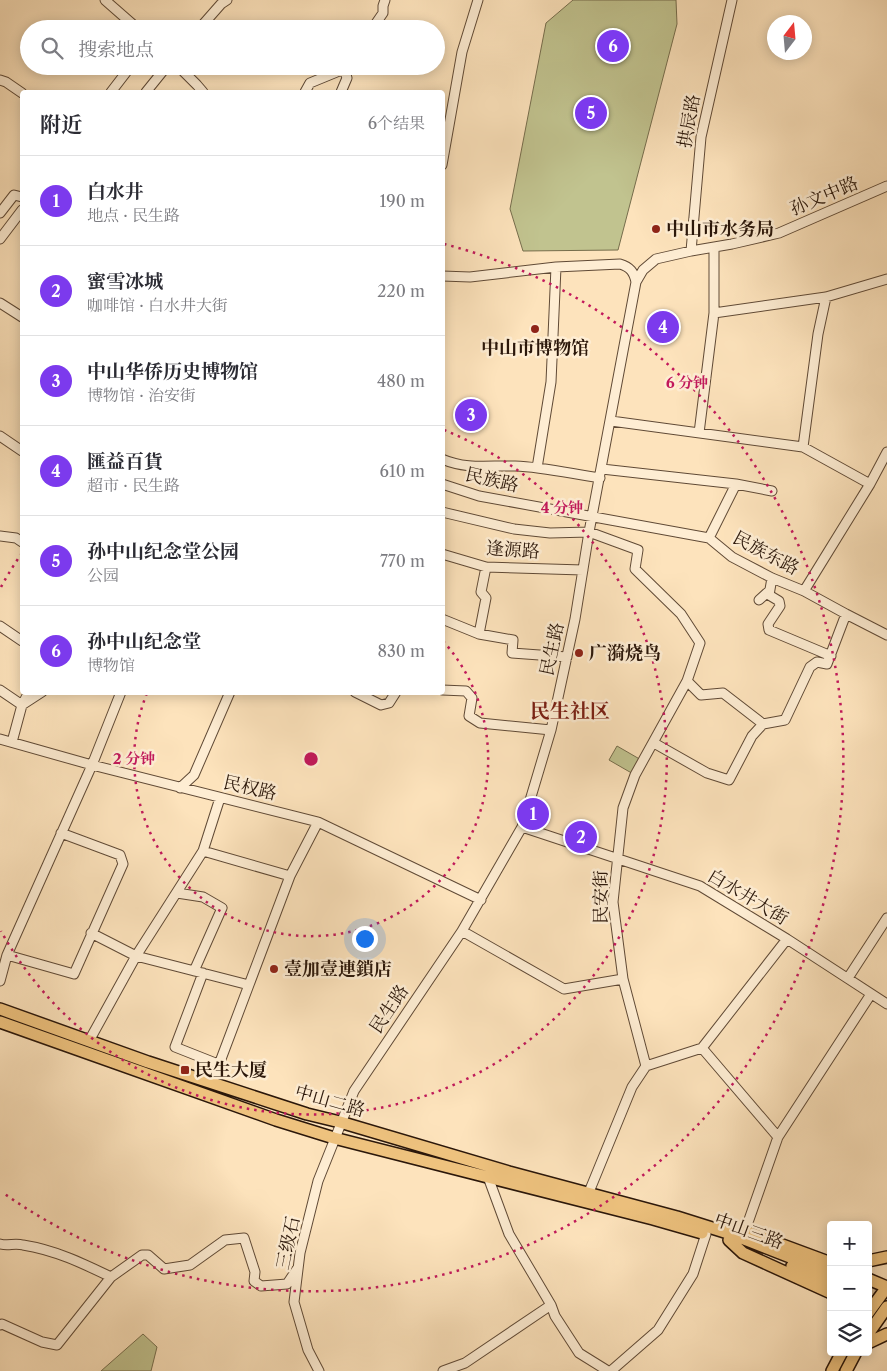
<!DOCTYPE html>
<html lang="zh">
<head>
<meta charset="utf-8">
<style>
	:root { --surface:#fff; --page:#f7f7f7; --text:#2b2b33; --muted:#7c7c81; --line:#e1e1e2; --accent:#7c3aed }
	body { margin:0; font-family:"Libre Caslon Text","Noto Serif SC",serif; background:var(--page); color:var(--text) }
	.controls { position:absolute; right:15px; bottom:15px; display:grid; overflow:hidden; border-radius:5px; box-shadow:0 2px 12px #0003 }
	.controls button { width:45px; height:45px; display:grid; place-items:center; padding:0; border:0; border-bottom:1px solid var(--line); background:var(--surface); color:var(--text); font:25px sans-serif }
	.compass { position:absolute; left:767px; top:15px; width:45px; height:45px; border-radius:50%; background:var(--surface); box-shadow:0 2px 12px #0003; rotate:16deg }
	.you { position:absolute; left:364px; top:938px; width:18px; height:18px; margin:-12px; border:4px solid #fff; border-radius:50%; background:#1a73e8; box-shadow:0 0 0 8px #1a73e833 }
	.badge { display:grid; place-items:center; width:32px; height:32px; border-radius:50%; background:var(--accent); color:#fff; font-size:16px; font-weight:700 }
	.pin { position:absolute; translate:-50% -50%; border:2px solid #fff; box-shadow:0 1px 5px #0006 }
	.list { margin:0; padding:0; list-style:none }
	h2 { display:flex; justify-content:space-between; align-items:center; height:65px; margin:0; padding:0 20px; font-size:21px }
	h2 small { font-size:16px; font-weight:400; color:var(--muted) }
	.list li { display:grid; grid-template-columns:32px 1fr auto; gap:15px; align-items:center; box-sizing:border-box; height:90px; padding:0 20px; border-top:1px solid var(--line) }
	.list b { display:block; font-size:19px; white-space:nowrap }
	.list p { margin:0; font-size:16px; white-space:nowrap; color:var(--muted) }
	.list em { font-size:16px; font-style:normal; color:var(--muted) }
	.icon { flex:none; width:28px; height:28px; fill:none; stroke:currentColor; stroke-width:2; stroke-linecap:round; stroke-linejoin:round }
	.map { position:relative; flex:none; width:887px; height:1371px; overflow:hidden }
	.search { position:absolute; background:var(--surface); box-shadow:0 2px 12px #0003; left:20px; top:20px; width:425px; height:55px; display:flex; align-items:center; gap:12px; box-sizing:border-box; padding:0 18px; border-radius:28px; color:var(--muted); font-size:19px }
	.panel { position:absolute; background:var(--surface); box-shadow:0 2px 12px #0003; left:20px; top:90px; width:425px; height:605px; border-radius:5px }
	.map>svg:first-child { display:block }
	.green { fill:#c1c38f; stroke:#766d4c }
	.lines { fill:none; stroke-linecap:round; stroke-linejoin:round }
	.major-tunnel { stroke:#d3ba98; stroke-width:11; stroke-dasharray:11 5.5; stroke-linecap:butt }
	.minor-casing { stroke:#604a36; stroke-width:11 }
	.major-casing { stroke:#2b170a; stroke-width:14 }
	.minor { stroke:#feedd3; stroke-width:9 }
	.major { stroke:#eec27e; stroke-width:11 }
	.ring { fill:none; stroke:#c2185b; stroke-width:2.5; stroke-dasharray:2.5 5 }
	.poi-dot { fill:#8f2418; stroke:#feedd3; stroke-width:2 }
	.labels { text-anchor:middle; dominant-baseline:central; stroke-width:5; stroke-linejoin:round; paint-order:stroke }
	.street-label { font-size:18px; fill:#2b170a; stroke:#feedd3 }
	.poi-label { font-size:18px; font-weight:bold; fill:#2b170a; stroke:#feedd3; text-anchor:start }
	.quarter-label { font-size:20px; font-weight:bold; fill:#7a1f14; stroke:#feedd3 }
	.centre { fill:#c2185b; stroke:#feedd3; stroke-width:2.5 }
	.ring-label { font-size:15px; text-anchor:middle; font-weight:bold; fill:#c2185b; stroke:#feedd3; stroke-width:5; stroke-linejoin:round; paint-order:stroke }
</style>
</head>
<body>
<div class="map">
<svg width="887" height="1371" viewBox="0 0 887 1371">
	<rect width="100%" height="100%" fill="#fde3bc"/>
	<filter id="stains"><feTurbulence type="fractalNoise" baseFrequency=".004" numOctaves="4"/><feColorMatrix values="0 0 0 0 .2 0 0 0 0 .09 0 0 0 0 .02 0 0 0 .5 -.17"/></filter>
	<radialGradient id="worn" r=".72"><stop offset=".6" stop-color="#630" stop-opacity="0"/><stop offset="1" stop-color="#630" stop-opacity=".3"/></radialGradient>
	<path class="green" d="M573,0H676L677,24L618,250L523,251L510,209L546,23Z
		M617,746L643,761L635,775L609,760Z
		M143,1334L157,1347L151,1371H101Z"/>
	<g class="lines">
		<path class="major-tunnel" d="M868,1287L887,1294"/>
		<defs>
			<path id="minor" d="M105,0L138,29
				M199,29L221,4L227,0
				M372,29L383,13V6L385,0
				M178,66L197,85L203,92
				M0,80L6,82L22,93
				M111,92L131,66
				M146,92L167,66
				M305,92L310,83L344,69L345,66
				M341,92L347,78L344,69
				M442,165L462,52L478,0
				M0,213L14,195L22,197
				M0,239L22,210
				M691,251L701,137L732,0
				M442,276L470,277L556,267L620,264C630,267 634,272 636,282
				M0,303L22,317
				M714,313L826,297L887,279
				M611,421L803,447L870,484
				M699,433L714,313V247
				M0,436L22,451
				M803,447L818,334L826,297
				M442,459C467,470 490,465 515,466C544,467 572,474 600,478
				M537,468L551,382L556,267
				M602,469L736,484L772,491
				M442,484L479,496L709,538L732,557L772,578L804,591L846,614L887,635
				M442,512L514,529L550,533L589,532L638,550L635,569L681,614L700,643L687,681L635,775L623,808L613,902L623,979L646,1066
				M0,536L16,538L22,542
				M709,538L736,484
				M442,554L486,567L583,570
				M772,578L769,595L779,601L780,606L768,624L769,630L831,656
				M804,591L870,484L887,452
				M759,600L769,591
				M442,619L479,634L513,640L512,653L567,657
				M0,626L22,641
				M479,634L486,598L481,592L486,567
				M687,681L701,695L723,693L763,724
				M0,690L22,705L42,692
				M442,690L466,691L472,698L469,716L480,723L551,730
				M355,692L381,705L389,703L396,692
				M0,739L92,765L318,822L481,900
				M12,742L22,705L29,692
				M654,743L707,773L729,780L752,736L763,724L785,720L810,667L817,662L827,664L846,614
				M180,788L194,775L230,692
				M522,827L700,886L787,939L887,1004
				M203,851L290,876
				M177,893L203,897L222,908L194,971
				M462,931L564,989L623,979
				M91,933L136,956L249,985
				M7,955L74,974L123,864L120,855L61,833
				M203,973L175,1047L218,1064
				M848,978L887,918
				M0,981L7,955L92,765L121,692
				M89,1041L136,956L203,851L220,798
				M702,1048L778,1137
				M212,1083L290,876L318,822
				M488,1177L509,1234L551,1305L555,1316L579,1353L608,1371
				M589,1192L632,1087L646,1066L702,1048L787,939
				M745,1231L778,1137L871,994
				M0,1244C8,1246 15,1243 23,1245C55,1250 82,1263 111,1277
				M0,1325L2,1324L42,1342L57,1345L111,1277L142,1255H148L164,1269L190,1265L225,1240L244,1238L255,1272L254,1281L261,1286L287,1284L297,1269
				M319,1371L308,1350L294,1302L300,1253L318,1181L354,1091L462,931L522,827L551,730L575,619L589,532L636,282L643,270L656,259L691,251L732,244L779,233L887,186
				M443,1371L465,1363L551,1305
				M611,1371L658,1330L693,1274L706,1234"/>
			<path id="major" d="M0,1009L148,1062L307,1114L340,1122L509,1172L677,1217L731,1234L831,1273
				M0,1022L276,1120L334,1138L653,1219L702,1233
				M723,1223L831,1263
				M729,1240L743,1253L831,1293
				M868,1261L887,1257
				M792,1266L831,1282
				M868,1279L887,1287
				M868,1313L887,1287
				M868,1334L887,1307
				M868,1343L887,1334
				M832,1371L842,1352
				M846,1371L856,1352"/>
		</defs>
		<use href="#minor" class="minor-casing"/>
		<use href="#major" class="major-casing"/>
		<use href="#minor" class="minor"/>
		<use href="#major" class="major"/>
	</g>
	<g class="ring">
		<path d="M443 641A177 177 0 1 1 147 693"/>
		<path d="M1 587A355 355 0 0 1 22 553M444 430A355 355 0 1 1 1 931"/>
		<path d="M444 244A532 532 0 1 1 2 1192"/>
	</g>
	<g class="poi-dot">
		<circle cx="656" cy="229" r="5"/>
		<circle cx="535" cy="329" r="5"/>
		<circle cx="579" cy="653" r="5"/>
		<circle cx="274" cy="969" r="5"/>
		<rect x="180" y="1065" width="10" height="10" rx="2.5"/>
	</g>
	<g class="labels">
		<g class="street-label">
			<text transform="translate(689 121) rotate(-80)">拱辰路</text>
			<text transform="translate(824 196) rotate(-23)">孙文中路</text>
			<text transform="translate(492 480) rotate(13)">民族路</text>
			<text transform="translate(513 550) rotate(4)">逢源路</text>
			<text transform="translate(766 553) rotate(28)">民族东路</text>
			<text transform="translate(552 649) rotate(-78)">民生路</text>
			<text transform="translate(250 788) rotate(13)">民权路</text>
			<text transform="translate(601 897) rotate(-90)">民安街</text>
			<text transform="translate(748 897) rotate(31)">白水井大街</text>
			<text transform="translate(389 1009) rotate(-56)">民生路</text>
			<text transform="translate(330 1101) rotate(16)">中山二路</text>
			<text transform="translate(749 1231) rotate(20)">中山三路</text>
			<text transform="translate(288 1243) rotate(-78)">三级石</text>
		</g>
		<g class="poi-label">
			<text x="666" y="229">中山市水务局</text>
			<text x="535" y="348" text-anchor="middle">中山市博物馆</text>
			<text x="589" y="653">广漪烧鸟</text>
			<text x="284" y="969">壹加壹連鎖店</text>
			<text x="195" y="1070">民生大厦</text>
		</g>
		<g class="quarter-label">
			<text x="570" y="711">民生社区</text>
		</g>
	</g>
	<circle cx="311" cy="759" r="8" class="centre"/>
	<g class="ring-label">
		<text x="687" y="388">6 分钟</text>
		<text x="562" y="513">4 分钟</text>
		<text x="134" y="764">2 分钟</text>
	</g>
	<rect width="100%" height="100%" filter="url(#stains)"/>
	<rect width="100%" height="100%" fill="url(#worn)"/>
</svg>
<div class="controls">
<button>+</button>
<button>−</button>
<button><svg class="icon" aria-label="layers" viewBox="0 0 24 24"><path d="M12 4l9 5-9 5-9-5zM3 14l9 5 9-5"/></svg></button>
</div>
<svg class="compass" viewBox="-18 -18 36 36"><path d="M0-13l5 13h-10z" fill="#e53935"/><path d="M0 13l5-13h-10z" fill="#7c7c81"/></svg>
<div class="you"></div>
<div class="pin badge" style="left:533px;top:814px">1</div>
<div class="pin badge" style="left:581px;top:837px">2</div>
<div class="pin badge" style="left:471px;top:415px">3</div>
<div class="pin badge" style="left:663px;top:327px">4</div>
<div class="pin badge" style="left:591px;top:113px">5</div>
<div class="pin badge" style="left:613px;top:46px">6</div>
<div class="search"><svg class="icon" aria-label="search" viewBox="0 0 24 24"><circle cx="10" cy="10" r="6"/><path d="M15 15l6 6"/></svg>搜索地点</div>
<section class="panel">
<h2>附近<small>6个结果</small></h2>
<ul class="list">
<li><span class="badge">1</span><div><b>白水井</b><p>地点 · 民生路</p></div><em>190 m</em></li>
<li><span class="badge">2</span><div><b>蜜雪冰城</b><p>咖啡馆 · 白水井大街</p></div><em>220 m</em></li>
<li><span class="badge">3</span><div><b>中山华侨历史博物馆</b><p>博物馆 · 治安街</p></div><em>480 m</em></li>
<li><span class="badge">4</span><div><b>匯益百貨</b><p>超市 · 民生路</p></div><em>610 m</em></li>
<li><span class="badge">5</span><div><b>孙中山纪念堂公园</b><p>公园</p></div><em>770 m</em></li>
<li><span class="badge">6</span><div><b>孙中山纪念堂</b><p>博物馆</p></div><em>830 m</em></li>
</ul>
</section>
</div>
</body>
</html>
